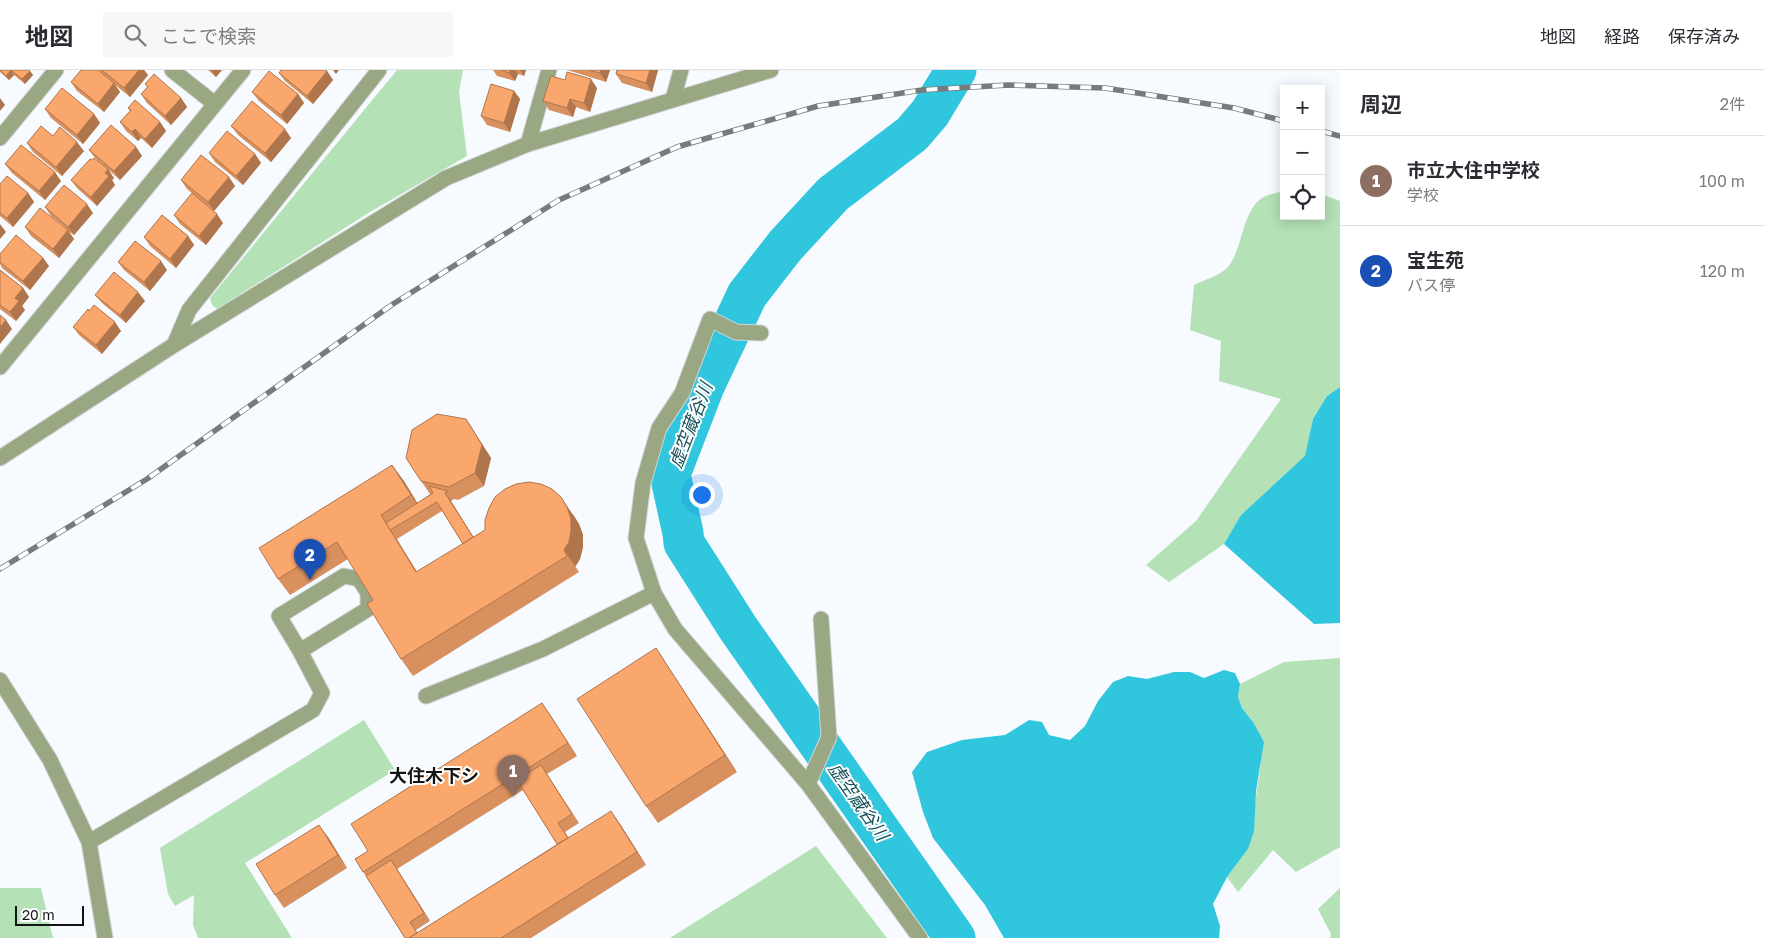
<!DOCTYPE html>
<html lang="ja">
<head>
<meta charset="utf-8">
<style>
	:root { --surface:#fff; --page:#f7f7f7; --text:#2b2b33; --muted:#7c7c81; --line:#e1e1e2; --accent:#2563eb }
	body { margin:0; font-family:"Golos Text","Noto Sans JP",sans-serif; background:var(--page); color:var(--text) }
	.controls { position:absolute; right:15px; top:15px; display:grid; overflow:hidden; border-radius:0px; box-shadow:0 2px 12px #0003 }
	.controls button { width:45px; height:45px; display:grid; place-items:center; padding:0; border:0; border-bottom:1px solid var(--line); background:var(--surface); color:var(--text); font:25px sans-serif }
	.scale { position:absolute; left:15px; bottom:12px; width:69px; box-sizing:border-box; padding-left:5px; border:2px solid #121416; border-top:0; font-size:14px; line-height:18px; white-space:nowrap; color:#121416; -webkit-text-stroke:4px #fff; paint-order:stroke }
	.you { position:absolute; left:701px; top:424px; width:18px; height:18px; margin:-12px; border:4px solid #fff; border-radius:50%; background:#1a73e8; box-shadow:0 0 0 8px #1a73e833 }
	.badge { display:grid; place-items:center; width:32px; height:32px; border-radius:50%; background:var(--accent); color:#fff; font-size:16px; font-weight:700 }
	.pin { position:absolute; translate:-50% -41px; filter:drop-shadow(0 1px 2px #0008) }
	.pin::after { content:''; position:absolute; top:26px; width:18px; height:15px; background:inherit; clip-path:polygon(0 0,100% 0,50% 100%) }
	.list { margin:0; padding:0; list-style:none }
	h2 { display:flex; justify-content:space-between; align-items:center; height:65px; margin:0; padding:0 20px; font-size:21px }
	h2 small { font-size:16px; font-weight:400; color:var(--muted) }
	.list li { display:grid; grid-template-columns:32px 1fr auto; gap:15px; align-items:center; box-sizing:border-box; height:90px; padding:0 20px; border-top:1px solid var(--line) }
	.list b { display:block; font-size:19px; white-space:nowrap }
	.list p { margin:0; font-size:16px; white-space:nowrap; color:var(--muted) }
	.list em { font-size:16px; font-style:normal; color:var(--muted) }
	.icon { flex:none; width:28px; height:28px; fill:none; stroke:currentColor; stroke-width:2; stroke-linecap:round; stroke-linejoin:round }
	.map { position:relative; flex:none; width:1340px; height:868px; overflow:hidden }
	header { display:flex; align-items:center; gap:30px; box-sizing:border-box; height:70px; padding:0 25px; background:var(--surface); border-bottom:1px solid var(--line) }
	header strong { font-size:24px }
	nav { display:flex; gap:28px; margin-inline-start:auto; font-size:18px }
	.search { width:350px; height:45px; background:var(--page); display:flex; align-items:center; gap:12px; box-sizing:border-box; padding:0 18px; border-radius:0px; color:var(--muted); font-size:19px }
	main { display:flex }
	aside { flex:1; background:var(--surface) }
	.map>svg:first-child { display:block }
	.green { fill:#b4e1b6 }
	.water { fill:#2fc6de }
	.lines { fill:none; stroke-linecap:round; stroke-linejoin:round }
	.river { stroke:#2fc6de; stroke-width:41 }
	.minor-casing { stroke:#d2d5d9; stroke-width:17 }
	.minor { stroke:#99a882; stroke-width:15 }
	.rail-casing { stroke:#787b7e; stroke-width:5.5 }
	.rail { stroke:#fff; stroke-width:4; stroke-dasharray:11; stroke-linecap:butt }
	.wall { fill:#d7905e; fill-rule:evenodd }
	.shaded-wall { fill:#af754c }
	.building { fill:#faa76d; stroke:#af754c }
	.labels { text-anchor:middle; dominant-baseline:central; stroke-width:4; stroke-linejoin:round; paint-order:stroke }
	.water-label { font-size:18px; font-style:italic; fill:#15515b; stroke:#fff }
	.neighbourhood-label { font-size:18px; font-weight:bold; fill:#121416; stroke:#fff }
</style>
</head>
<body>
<header>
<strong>地図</strong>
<div class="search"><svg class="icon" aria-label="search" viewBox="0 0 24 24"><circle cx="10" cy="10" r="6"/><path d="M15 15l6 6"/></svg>ここで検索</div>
<nav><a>地図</a><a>経路</a><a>保存済み</a></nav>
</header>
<main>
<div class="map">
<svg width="1340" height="868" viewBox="0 0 1340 868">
	<rect width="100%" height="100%" fill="#f7fafe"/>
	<path class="green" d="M397,0H463L459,22L467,86L370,142L217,239L212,235L210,228Z
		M1284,121V146H1321V124L1340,131V317L1327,326L1313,349L1306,386L1241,445L1224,474L1169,512L1146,495L1196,451L1281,329L1219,311L1221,271L1190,260L1194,215C1204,210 1221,205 1228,197C1243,179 1242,141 1262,128C1268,124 1277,123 1284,121Z
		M1340,588V777L1296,802L1273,780L1238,822L1227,807L1248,779L1261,693L1253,652L1242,638L1238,627L1240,614L1284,592Z
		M364,650L395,700L245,793L292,868H198L193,855L194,825L175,836L168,824L160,778Z
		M816,776L887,868H670Z
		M0,818H41L53,868H0Z
		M1340,818V868H1330L1331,864L1318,839Z"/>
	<path class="water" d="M1340,317V553L1314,554L1224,474L1241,445L1305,386L1313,349L1327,326Z
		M1224,600L1235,603L1240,614L1238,627L1242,638L1253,652L1264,672L1256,721L1254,761L1248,779L1227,807L1213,834L1220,856L1219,868H1004L985,835L933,768L923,742L912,702L927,682L962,670L1005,665L1029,650L1042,652L1049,665L1070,670L1085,656L1098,631L1113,612L1128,606L1147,609L1174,602H1190L1204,608Z"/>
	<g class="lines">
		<path class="river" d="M955,868L738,558L684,473L683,463L670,404L704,316L747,225L785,176L833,124L912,64L930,43L956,0"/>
		<defs>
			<path id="minor" d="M172,0L215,34
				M673,29L681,0
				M0,68L56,0
				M528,74L549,0
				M174,275L189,240L379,0
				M0,297L243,0
				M0,388L174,275L446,108L528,74L771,0
				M654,523L636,468L643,413L659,358L682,323L710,249L736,262L761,263
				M0,610L50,690L89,772L105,868
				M426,626L543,579L654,523L675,559L808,714L920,868
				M808,714L829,667L821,549
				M89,772L313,640L322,623L300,581L279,546L344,506L359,509L368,523V539L300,581"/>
		</defs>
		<use href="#minor" class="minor-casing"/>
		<use href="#minor" class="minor"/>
		<defs>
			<path id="rail" d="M1321,61L1340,66
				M0,499L147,409L393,234L559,130L677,77L818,36L922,20L1008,15L1105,18L1234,38L1284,51"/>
		</defs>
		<use href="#rail" class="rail-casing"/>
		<use href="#rail" class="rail"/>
	</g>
	<path class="wall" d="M0,0H29L33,5L25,14L14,5L9,10L0,2Z
		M81,0H144L148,5L130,27L114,14L120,22L104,42L77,21L71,12Z
		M208,0H222L216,7Z
		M493,0H526L524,6L518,4L515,11L497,6Z
		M567,0H610L606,12Z
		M617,0H658L652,22L622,13L616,4Z
		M327,1L333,10L313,34L285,11L279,3Z
		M565,10L597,18L590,42L576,37L573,47L549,40L543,31Z
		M145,14L181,28L187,37L171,55L147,33L141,24L147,17Z
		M514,21L520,29L510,62L487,55L481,46Z
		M252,22L298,24L304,33L287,54L259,31Z
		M128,38L160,52L166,61L152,78L141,68L138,71L126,61L120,52L130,41Z
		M45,39L94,44L100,53L83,74L51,48Z
		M231,56L291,68L271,92L238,65Z
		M53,66L84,81L62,106L33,82L27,73Z
		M136,77L142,86L120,110L95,88L89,80Z
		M209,83L255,84L261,93L243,115L215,92Z
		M5,94L61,111L45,130L12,103Z
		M114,108L112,110L115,115L97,136L77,118L71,110Z
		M181,110L235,116L214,141L187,119Z
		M0,114L28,123L34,132L13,157L0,146Z
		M45,137L93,143L74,165L68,161L74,169L59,188L31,166L25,157H65L51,146Z
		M174,145L223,153L206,175L180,154Z
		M188,166L194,175L176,198L150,176L144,167Z
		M0,184L43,188L49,196L30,220L2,198L0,194Z
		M118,192L167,200L150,221L124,200Z
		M0,200L23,218L29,227L22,236L25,240L16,251L0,239Z
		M95,225L145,231L126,253L102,233Z
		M89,241L121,261L102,284L79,265L73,257Z
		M466,349L491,388L484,416L458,430L454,429L451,431L473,467L573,444L579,454L583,465V477L580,489L575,497L579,502L413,606L401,589L373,530L348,489L290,525L278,509L392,395L417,433L431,424H430L421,411ZM442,441L463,474L417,502L397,469Z
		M656,578L737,702L658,753L646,736Z
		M542,633L577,686L547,704L579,753L565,762L568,767L620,754L646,795L531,868H405L355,789L368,781ZM523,720L557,774L417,863L416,860L430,851L397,799Z
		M328,767L347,798L284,838L275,825Z"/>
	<path class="shaded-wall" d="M11,0L14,5L9,10L6,6Z
		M139,0H144L148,5L130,27L124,18Z
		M211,0H222L216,7Z
		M333,0H339L336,4Z
		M510,0H515L518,4L515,11L509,3Z
		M520,0H526L524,6Z
		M601,0H610L606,12L600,3Z
		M650,0H658L652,22L646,13Z
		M30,1L33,5L25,14L22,9Z
		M327,1L333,10L313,34L307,26Z
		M591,9L597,18L590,42L584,33Z
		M114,13L120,22L104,42L98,34Z
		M514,21L520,29L510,62L504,53Z
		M298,24L304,33L287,54L281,45Z
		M0,28L5,35L0,41Z
		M181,28L187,37L171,55L165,46Z
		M570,29L576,37L573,47L567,38Z
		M94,44L100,53L83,74L77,65Z
		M160,52L166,61L152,78L145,69Z
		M135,59L141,68L138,71L132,62Z
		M285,59L291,68L271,92L265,83Z
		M77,72L84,81L62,106L56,97Z
		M136,77L142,86L120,110L114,101Z
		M255,84L261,93L243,115L236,106Z
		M108,99L114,108L112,110L115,115L97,136L91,127Z
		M55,102L61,111L45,130L39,121Z
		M229,107L235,116L214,141L208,132Z
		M28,123L34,132L13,157L7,148Z
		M87,134L93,143L74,165L68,157Z
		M217,144L223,153L206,175L199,166Z
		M0,154L6,162L0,169Z
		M68,160L74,169L59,188L53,179Z
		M188,166L194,175L176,198L170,189Z
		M43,188L49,196L30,220L23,211Z
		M161,191L167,200L150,221L144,212Z
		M23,218L29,227L22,236L25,240L16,251L10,242L15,228Z
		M138,222L145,231L126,253L120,245Z
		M6,250L12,259L0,274V257Z
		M115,252L121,261L102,284L96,275Z
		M466,349L491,388L484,416L475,403Z
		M392,395L404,411L423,442L411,425Z
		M445,423L451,431L484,484L478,475Z
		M561,427L579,454L583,465V477L580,489L575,497L579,502L564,480Z
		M381,445L391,460H390L428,519L416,502Z
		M656,578L667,595L737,702L725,685Z
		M542,633L551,646L577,686L568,673Z
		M611,741L620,754L646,795L637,782Z
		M319,755L328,767L347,798L338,785Z
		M391,790L397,799L430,851L424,843Z"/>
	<path class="building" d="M0,0H29L30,1L22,9L11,0L6,6Z
		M81,0H98L114,13L98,34L71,12Z
		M102,0H139L124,18Z
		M281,0H326L327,1L307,26L279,3Z
		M501,0H510L509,3Z
		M589,0H601L600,3Z
		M617,0H650L646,13L616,4Z
		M269,1L298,24L281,45L252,22Z
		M567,2L591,9L584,33L570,29L567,38L543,31L551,6L565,10Z
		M154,4L181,28L165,46L141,24L148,17L145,14Z
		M491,14L514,21L504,53L481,46Z
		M62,18L94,44L77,65L45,39Z
		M135,30L160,52L145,69L135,59L132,62L120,52L131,40L128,38Z
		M252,31L285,59L265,83L231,56Z
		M111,55L136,77L114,101L89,80Z
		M41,56L53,66L60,57L77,72L56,97L27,73Z
		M227,61L255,84L236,106L209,83Z
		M21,75L55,102L39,121L5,94Z
		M201,85L229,107L208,132L181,110Z
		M94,88L108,99L105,103L109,106L91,127L71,110L90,89L92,90Z
		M7,106L28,123L7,148L0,143V114Z
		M64,115L87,134L68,157L45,137Z
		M192,123L217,144L199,166L174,145Z
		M40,138L68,160L53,179L25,157Z
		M162,145L188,166L170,189L144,167Z
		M16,165L43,188L23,211L0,192V184Z
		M135,171L161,191L144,212L118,192Z
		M0,200L23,218L15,228L19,231L10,242L0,235Z
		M114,202L138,222L120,245L95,225Z
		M94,235L115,252L96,275L73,257L88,239L89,241Z
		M0,245L6,250L0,257Z
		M437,344L466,349L482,375L475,403L449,417L421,411L406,388L412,360Z
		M392,395L411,425L381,445L416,502L485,460V450L489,438L495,427L505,419L516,414L529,412L541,414L552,419L561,427L567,437L571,449V461L569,472L564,480L567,486L401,589L367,534L373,530L337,472L278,509L259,478Z
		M429,416L448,421L445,423L473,467L463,474L437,432L390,460L386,453L433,423Z
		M656,578L725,685L646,736L577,629Z
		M542,633L568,673L363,802L355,789L368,781L351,754Z
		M541,695L572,744L558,753L568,768L557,774L517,710Z
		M611,741L637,782L501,868H409Z
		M319,755L338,785L275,825L256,794Z
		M391,790L424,843L410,852L417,863L409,868H405L366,806Z"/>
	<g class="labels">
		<g class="water-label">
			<text transform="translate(690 355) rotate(-69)">虚空蔵谷川</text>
			<text transform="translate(859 731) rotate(55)">虚空蔵谷川</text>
		</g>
		<g class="neighbourhood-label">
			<text x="434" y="705">大住木下シ</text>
		</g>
	</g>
</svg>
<div class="controls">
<button>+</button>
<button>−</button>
<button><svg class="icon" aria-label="locate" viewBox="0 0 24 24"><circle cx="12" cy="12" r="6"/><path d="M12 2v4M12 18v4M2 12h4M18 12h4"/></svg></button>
</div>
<div class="scale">20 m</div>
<div class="you"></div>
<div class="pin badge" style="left:513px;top:726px;background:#8d6e63">1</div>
<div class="pin badge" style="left:310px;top:510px;background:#1a4fb4">2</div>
</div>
<aside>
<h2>周辺<small>2件</small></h2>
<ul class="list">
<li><span class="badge" style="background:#8d6e63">1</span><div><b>市立大住中学校</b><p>学校</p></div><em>100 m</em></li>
<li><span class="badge" style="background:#1a4fb4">2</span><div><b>宝生苑</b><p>バス停</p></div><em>120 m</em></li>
</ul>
</aside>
</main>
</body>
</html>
